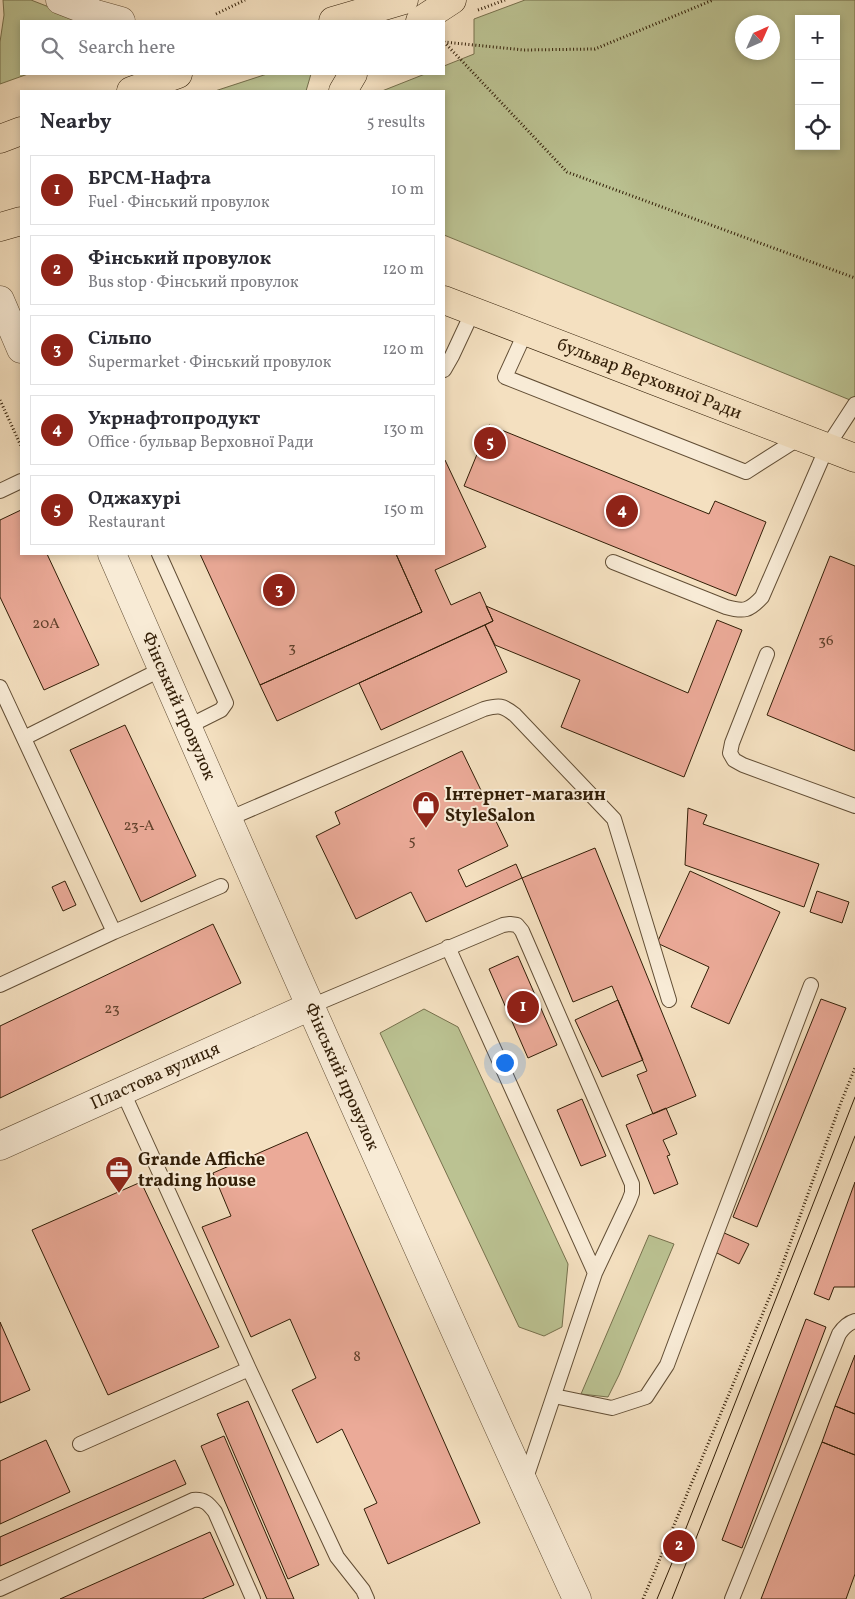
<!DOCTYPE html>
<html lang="en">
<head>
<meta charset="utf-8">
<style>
	:root { --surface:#fff; --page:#f7f7f7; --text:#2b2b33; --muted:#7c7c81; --line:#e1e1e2; --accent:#8f2418 }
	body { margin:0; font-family:Vollkorn,serif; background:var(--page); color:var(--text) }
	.controls { position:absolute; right:15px; top:15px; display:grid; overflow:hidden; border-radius:0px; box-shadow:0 2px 8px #0003 }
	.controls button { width:45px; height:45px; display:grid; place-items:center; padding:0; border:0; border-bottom:1px solid var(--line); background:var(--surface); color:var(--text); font:25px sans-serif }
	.compass { position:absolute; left:735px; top:15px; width:45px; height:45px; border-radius:50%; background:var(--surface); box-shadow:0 2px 8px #0003; rotate:45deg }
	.you { position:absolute; left:504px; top:1062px; width:18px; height:18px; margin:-12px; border:4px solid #fff; border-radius:50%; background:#1a73e8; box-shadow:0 0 0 8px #1a73e833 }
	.badge { display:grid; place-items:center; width:32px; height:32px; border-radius:50%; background:var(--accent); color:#fff; font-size:16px; font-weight:700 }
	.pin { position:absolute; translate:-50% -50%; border:2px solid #fff; box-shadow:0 1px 5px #0006 }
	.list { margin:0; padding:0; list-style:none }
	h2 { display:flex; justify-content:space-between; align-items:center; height:65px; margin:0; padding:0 20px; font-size:21px }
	h2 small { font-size:16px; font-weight:400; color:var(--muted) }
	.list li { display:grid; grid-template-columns:32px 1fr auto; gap:15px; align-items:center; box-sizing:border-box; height:70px; margin:0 10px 10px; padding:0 10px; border:1px solid var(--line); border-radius:0px }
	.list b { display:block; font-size:19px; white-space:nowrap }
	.list p { margin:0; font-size:16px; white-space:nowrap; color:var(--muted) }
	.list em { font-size:16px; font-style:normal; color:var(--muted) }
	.icon { flex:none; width:28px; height:28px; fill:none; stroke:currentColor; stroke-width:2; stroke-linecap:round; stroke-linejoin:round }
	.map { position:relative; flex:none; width:855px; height:1599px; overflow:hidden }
	.search { position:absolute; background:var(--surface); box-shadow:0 2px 8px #0003; left:20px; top:20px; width:425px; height:55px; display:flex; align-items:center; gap:12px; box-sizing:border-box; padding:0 18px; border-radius:0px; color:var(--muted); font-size:19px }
	.panel { position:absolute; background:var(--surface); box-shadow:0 2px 8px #0003; left:20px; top:90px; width:425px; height:465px; border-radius:0px }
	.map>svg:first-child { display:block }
	.green { fill:#bbc292; stroke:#76704c; fill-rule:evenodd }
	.building { fill:#ebaa98; stroke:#321e07 }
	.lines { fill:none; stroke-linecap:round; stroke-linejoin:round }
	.service-casing { stroke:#624e35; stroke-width:16 }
	.minor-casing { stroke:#624e35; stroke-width:29 }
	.tertiary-casing { stroke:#624e35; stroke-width:29 }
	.trunk-casing { stroke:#321e07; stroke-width:29 }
	.path { stroke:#321e07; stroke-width:3; stroke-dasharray:1 2.5; stroke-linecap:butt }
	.service { stroke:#f8ebd6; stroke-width:14 }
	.minor { stroke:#f8ebd6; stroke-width:28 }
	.tertiary { stroke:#f8ebd6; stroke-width:28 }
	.trunk { stroke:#f4e0c0; stroke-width:28 }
	.tram { stroke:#321e07; stroke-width:1 }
	.labels { text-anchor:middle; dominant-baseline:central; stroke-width:4; stroke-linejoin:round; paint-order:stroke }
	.number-label { font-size:15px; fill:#60412b }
	.street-label { font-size:18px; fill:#321e07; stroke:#f8ebd6 }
	.poi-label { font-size:18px; font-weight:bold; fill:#321e07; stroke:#f8ebd6; text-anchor:start }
</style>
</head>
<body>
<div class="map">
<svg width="855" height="1599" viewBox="0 0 855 1599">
	<rect width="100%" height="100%" fill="#f4e0c0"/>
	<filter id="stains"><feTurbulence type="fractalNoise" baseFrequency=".004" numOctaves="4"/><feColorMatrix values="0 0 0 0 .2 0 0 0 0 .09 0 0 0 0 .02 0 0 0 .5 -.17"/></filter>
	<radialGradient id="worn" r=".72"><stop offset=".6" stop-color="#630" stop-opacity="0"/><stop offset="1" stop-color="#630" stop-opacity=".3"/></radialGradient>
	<path class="green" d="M3,0H31L85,21H21V74H28L0,84V42L4,15Z
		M525,0H855V402L444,235V91H382L425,74H444V66L474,54V19ZM799,19H836V146H799ZM742,22H772V52H742Z
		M267,74H311L306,91H215Z
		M424,1009L458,1027L568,1264L562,1327L544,1336L519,1327L380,1033Z
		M649,1235L674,1244L619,1375L608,1397L581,1394Z"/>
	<path class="building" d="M489,425L709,514L715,501L766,522L736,596L464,486Z
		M444,460H445L486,547L435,570L451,605L480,592L493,621L277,721L260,685L422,612L396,554H444Z
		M21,510V554H47L99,665L44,690L0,597V520Z
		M200,554H396L422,612L260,685Z
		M830,556L855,566V751L767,715Z
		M486,606L688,693L717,620L742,630L684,777L561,727L580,680L495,645L485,625L493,621Z
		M485,625L507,672L381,730L359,683Z
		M125,725L196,876L141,902L70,750Z
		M462,751L508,846L458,870L466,887L516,864L522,878L426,922L411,892L356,919L316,836L340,824L335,812Z
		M688,808L707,815L703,824L819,864L804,907L685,865Z
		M595,848L696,1096L653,1114L637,1075L647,1071L612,986L573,1002L522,878Z
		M690,871L780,912L729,1024L691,1007L709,967L657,943Z
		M65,881L76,905L63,911L52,887Z
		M817,891L849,902L842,923L810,912Z
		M213,924L241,983L0,1098V1026Z
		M518,956L557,1045L528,1058L489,969Z
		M821,999L846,1008L757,1227L733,1217Z
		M618,1000L643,1060L602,1077L575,1020Z
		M582,1099L606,1156L581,1166L557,1110Z
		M666,1108L677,1134L663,1140L670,1155L667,1156L678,1184L654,1194L626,1125Z
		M307,1132L480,1523L388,1564L364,1509L377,1503L342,1429L317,1443L292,1390L316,1378L290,1319L251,1337L202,1227L231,1216L213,1173Z
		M141,1182L219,1347L108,1395L32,1230Z
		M855,1182V1287H834L829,1300L814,1294Z
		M722,1232L749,1244L739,1264L713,1251Z
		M806,1319L826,1327L742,1548L722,1540Z
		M0,1322L30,1390L0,1403Z
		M855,1355V1414L835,1406Z
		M248,1401L319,1565L288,1579L217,1414Z
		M835,1406L855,1414V1455L822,1442Z
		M224,1436L294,1599H267L201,1446Z
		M46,1440L70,1492L0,1524V1461Z
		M822,1442L855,1455V1574L846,1599H761Z
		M175,1460L186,1484L0,1566V1537Z
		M210,1532L234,1585L202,1599H60Z"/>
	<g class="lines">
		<defs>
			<path id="service" d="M526,331L505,377L746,472L801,437
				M444,370L452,356L473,311
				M0,491L21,481
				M159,554L226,703L221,710L187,727
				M613,562L726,607C744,612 749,611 762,597L827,447L855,404
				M767,654L732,743L730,753L734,760L743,765L855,806
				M0,687L114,932
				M24,738L162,669
				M228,819L484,709C499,705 503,705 515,715L614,819L669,1000
				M448,947L595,1273
				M0,985L114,932L221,886
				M311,1006L503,925L510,924L517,925L522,931L632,1184V1193L629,1201L595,1273L525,1481
				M122,1090L249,1369L337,1557L363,1590L367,1599
				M554,1396L612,1408L646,1397L667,1365L710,1250L811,985
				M80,1444L249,1369
				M0,1589L193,1500C204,1499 208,1503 215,1512L253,1599
				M732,1599L839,1334C843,1328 848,1323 855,1321"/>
			<g id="minor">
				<path d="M0,300L21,349"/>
				<path id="s1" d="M112,554C264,903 418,1253 577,1599"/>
				<path id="s2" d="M0,1146L311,1006"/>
			</g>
			<path id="tertiary" d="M60,0L96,14L121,21"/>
			<g id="trunk">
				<path d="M333,21L404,0"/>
				<path d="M420,21L452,0"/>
				<path d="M131,91L178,74"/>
				<path d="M343,91L353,74"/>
				<path d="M0,139L21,131"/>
				<path d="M0,227L21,221"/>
				<path id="s3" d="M444,300L855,458"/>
			</g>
		</defs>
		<use href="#service" class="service-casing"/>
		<use href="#minor" class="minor-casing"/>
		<use href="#tertiary" class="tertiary-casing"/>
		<use href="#trunk" class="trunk-casing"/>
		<path class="path" d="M478,10L505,0
			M216,14L245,0
			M444,42L567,172L855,278
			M444,42L524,50L595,49L713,0
			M0,400L21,446
			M643,1599L778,1277L840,1105L855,1068"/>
		<use href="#service" class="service"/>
		<use href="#minor" class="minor"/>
		<use href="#tertiary" class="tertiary"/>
		<use href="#trunk" class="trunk"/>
		<path class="tram" d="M657,1599L679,1546L855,1097
			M672,1599L855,1136"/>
	</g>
	<defs>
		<symbol id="shop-pin" viewBox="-11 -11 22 30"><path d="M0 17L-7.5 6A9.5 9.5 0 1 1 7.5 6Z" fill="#8f2418" stroke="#f8ebd6"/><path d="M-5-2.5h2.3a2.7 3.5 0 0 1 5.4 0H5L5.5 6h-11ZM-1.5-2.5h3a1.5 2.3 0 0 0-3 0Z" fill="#fff"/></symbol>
		<symbol id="office-pin" viewBox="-11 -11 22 30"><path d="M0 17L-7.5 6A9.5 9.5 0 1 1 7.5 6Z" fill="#8f2418" stroke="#f8ebd6"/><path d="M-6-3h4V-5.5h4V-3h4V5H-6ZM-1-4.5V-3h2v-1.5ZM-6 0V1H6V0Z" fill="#fff"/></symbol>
	</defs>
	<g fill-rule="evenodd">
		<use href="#shop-pin" x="410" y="789" width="32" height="43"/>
		<use href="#office-pin" x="103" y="1154" width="32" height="43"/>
	</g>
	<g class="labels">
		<g class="number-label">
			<text x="46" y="624">20А</text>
			<text x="826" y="641">36</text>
			<text x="292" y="648">3</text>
			<text x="139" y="826">23-А</text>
			<text x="412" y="841">5</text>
			<text x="112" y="1009">23</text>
			<text x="357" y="1357">8</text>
		</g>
		<g class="street-label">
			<text stroke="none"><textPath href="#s3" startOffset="220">бульвар Верховної Ради</textPath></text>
			<text stroke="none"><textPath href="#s1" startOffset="166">Фінський провулок</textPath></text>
			<text stroke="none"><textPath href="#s2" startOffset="170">Пластова вулиця</textPath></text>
			<text stroke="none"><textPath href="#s1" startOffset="571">Фінський провулок</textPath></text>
		</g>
		<g class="poi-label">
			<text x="445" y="795">Інтернет-магазин<tspan x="445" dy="21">StyleSalon</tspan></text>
			<text x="138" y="1160">Grande Affiche<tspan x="138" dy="21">trading house</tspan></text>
		</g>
	</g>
	<rect width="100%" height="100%" filter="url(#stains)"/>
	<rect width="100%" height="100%" fill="url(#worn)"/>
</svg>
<div class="controls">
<button>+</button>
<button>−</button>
<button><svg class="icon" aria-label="locate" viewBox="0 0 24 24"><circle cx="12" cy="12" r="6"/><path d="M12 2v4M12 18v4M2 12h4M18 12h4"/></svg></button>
</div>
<svg class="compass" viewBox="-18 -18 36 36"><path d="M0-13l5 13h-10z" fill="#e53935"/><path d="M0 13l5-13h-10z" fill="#7c7c81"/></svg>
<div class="you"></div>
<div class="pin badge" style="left:523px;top:1007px">1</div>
<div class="pin badge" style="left:679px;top:1546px">2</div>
<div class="pin badge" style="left:279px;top:590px">3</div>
<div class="pin badge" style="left:622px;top:511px">4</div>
<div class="pin badge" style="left:490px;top:443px">5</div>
<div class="search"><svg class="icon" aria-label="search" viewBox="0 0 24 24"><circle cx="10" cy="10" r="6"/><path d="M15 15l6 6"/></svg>Search here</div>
<section class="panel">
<h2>Nearby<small>5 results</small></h2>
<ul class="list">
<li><span class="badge">1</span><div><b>БРСМ-Нафта</b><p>Fuel · Фінський провулок</p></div><em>10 m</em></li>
<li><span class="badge">2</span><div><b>Фінський провулок</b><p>Bus stop · Фінський провулок</p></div><em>120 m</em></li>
<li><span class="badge">3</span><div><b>Сільпо</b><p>Supermarket · Фінський провулок</p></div><em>120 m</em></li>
<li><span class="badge">4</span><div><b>Укрнафтопродукт</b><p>Office · бульвар Верховної Ради</p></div><em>130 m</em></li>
<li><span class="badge">5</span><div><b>Оджахурі</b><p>Restaurant</p></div><em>150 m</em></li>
</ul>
</section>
</div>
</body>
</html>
